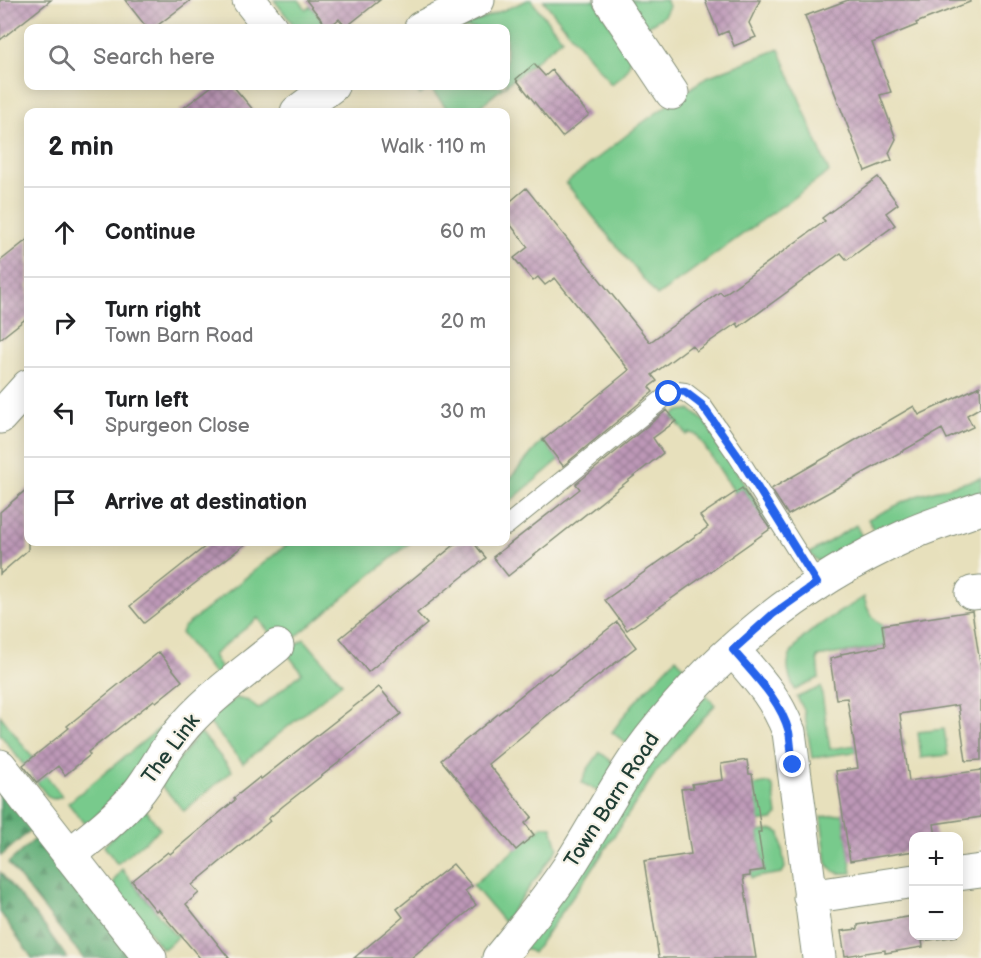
<!DOCTYPE html>
<html lang="en">
<head>
<meta charset="utf-8">
<style>
	:root { --surface:#fff; --page:#f2f2f2; --text:#202124; --muted:#757577; --line:#e0e0e0 }
	body { margin:0; font-family:"Balsamiq Sans",sans-serif; background:var(--page); color:var(--text) }
	.controls { position:absolute; right:18px; bottom:18px; display:grid; overflow:hidden; border-radius:12px; box-shadow:0 3px 15px #0003 }
	.controls button { width:54px; height:54px; display:grid; place-items:center; padding:0; border:0; border-bottom:2px solid var(--line); background:var(--surface); color:var(--text); font:30px sans-serif }
	.stop { position:absolute; width:18px; height:18px; margin:-14px; border:4px solid #2563eb; border-radius:50%; background:#fff }
	.stop.end { background:#2563eb; border-color:#fff; box-shadow:0 2px 6px #0008 }
	.list { margin:0; padding:0; list-style:none }
	h2 { display:flex; justify-content:space-between; align-items:center; height:78px; margin:0; padding:0 24px; font-size:26px }
	h2 small { font-size:20px; font-weight:400; color:var(--muted) }
	.list li { display:grid; grid-template-columns:39px 1fr auto; gap:18px; align-items:center; box-sizing:border-box; height:90px; padding:0 24px; border-top:2px solid var(--line) }
	.list b { display:block; font-size:22px; white-space:nowrap }
	.list p { margin:0; font-size:20px; white-space:nowrap; color:var(--muted) }
	.list em { font-size:20px; font-style:normal; color:var(--muted) }
	.icon { flex:none; width:33px; height:33px; fill:none; stroke:currentColor; stroke-width:2; stroke-linecap:round; stroke-linejoin:round }
	.map { position:relative; flex:none; width:981px; height:958px; overflow:hidden }
	.search { position:absolute; background:var(--surface); box-shadow:0 3px 15px #0003; left:24px; top:24px; width:486px; height:66px; display:flex; align-items:center; gap:15px; box-sizing:border-box; padding:0 21px; border-radius:12px; color:var(--muted); font-size:22px }
	.panel { position:absolute; background:var(--surface); box-shadow:0 3px 15px #0003; left:24px; top:108px; width:486px; height:438px; border-radius:12px }
	.map>svg:first-child { display:block }
	.grass { fill:#78ca8c; stroke:#4c8460; stroke-width:1.5 }
	.forest { fill:url(#forest-firs); stroke:#407656; stroke-width:1.5 }
	.building { fill:url(#building-cross-hatch) }
	.lines { fill:none; stroke-linecap:round; stroke-linejoin:round }
	.lane-casing { stroke:#838e78; stroke-width:20 }
	.street-casing { stroke:#838e78; stroke-width:35 }
	.lane { stroke:#fff; stroke-width:18 }
	.street { stroke:#fff; stroke-width:33 }
	.route { stroke:#2563eb; stroke-width:8 }
	.labels { text-anchor:middle; dominant-baseline:central; stroke-width:4.5; stroke-linejoin:round; paint-order:stroke }
	.street-label { font-size:21px; fill:#1f3d34; stroke:#f7f3e8 }
</style>
</head>
<body>
<div class="map">
<svg width="981" height="958" viewBox="0 0 981 958">
	<defs>
		<pattern id="forest-firs" width="22" height="20" patternUnits="userSpaceOnUse" patternTransform="scale(1.5)"><rect width="22" height="20" fill="#62ae78"/><path d="M5 1l3.5 6h-7zM16 11l3.5 6h-7z" fill="#508f63"/></pattern>
		<pattern id="building-cross-hatch" width="8" height="8" patternUnits="userSpaceOnUse" patternTransform="scale(1.5)"><rect width="8" height="8" fill="#bd98b7"/><path d="M0 0l8 8M0 8l8-8" fill="none" stroke="#997d96"/></pattern>
	</defs>
	<rect width="100%" height="100%" fill="#f7f3e8"/>
	<filter id="ink" filterUnits="userSpaceOnUse"><feTurbulence type="fractalNoise" baseFrequency=".0167" numOctaves="2"/><feDisplacementMap in="SourceGraphic" scale="12" xChannelSelector="R" yChannelSelector="G"/><feConvolveMatrix kernelMatrix="1 2 1 2 8 2 1 2 1" color-interpolation-filters="sRGB"/></filter>
	<filter id="wash" filterUnits="userSpaceOnUse"><feTurbulence type="fractalNoise" baseFrequency=".008" numOctaves="4" result="noise"/><feDisplacementMap in="SourceGraphic" scale="24" xChannelSelector="R" yChannelSelector="G"/><feGaussianBlur stdDeviation="1.35" result="paint"/><feColorMatrix in="noise" values="0 0 0 0 0 0 0 0 0 0 0 0 0 0 0 0 0 1.4 0 .05"/><feComposite in="paint" operator="in"/></filter>
	<g filter="url(#wash)">
		<rect width="100%" height="100%" fill="#e7e0bc"/>
		<path class="grass" d="M274,0H299L306,9L311,6L328,28H296Z
			M528,0H531L562,39L473,112H450L430,88L420,95L414,86H506V28H460Z
			M543,0H595L630,58C630,71 621,77 611,84Z
			M627,0H666L669,6L664,16L644,28Z
			M779,49L829,172L657,296L566,183L642,123L707,77Z
			M685,410H691L705,422L772,527L770,529L742,488L735,493L697,435L690,433L687,435L672,416L679,411Z
			M543,440L559,460L506,505V483Z
			M981,478V496L879,535L875,533L868,519L916,496Z
			M856,525L864,541L822,563L815,559L810,553Z
			M290,542H411L282,648L258,618L213,655L220,667L219,678L213,673L181,633L183,628Z
			M864,597C867,610 871,617 882,625L885,646L817,657L819,678L795,690C791,681 787,673 788,663C792,635 842,612 864,597Z
			M304,639L342,683L243,763L206,719L236,698L249,701L258,709L302,673L286,652Z
			M676,658L692,676L632,748L612,732L633,704Z
			M821,687L830,749L903,738L905,745L812,758L804,710L797,697Z
			M706,695L715,705L656,772L589,874L533,953L523,947L640,772Z
			M0,715L62,796L53,799L48,797L0,734Z
			M167,722L155,749L87,827L68,803Z
			M944,729L948,755L921,758L918,732Z
			M199,733L203,735L232,771L184,811L160,784Z
			M600,752L617,766L601,792L582,783L587,770Z
			M769,783L773,787L777,815L773,820L757,822L751,786Z
			M141,809L146,810L160,829L117,864L104,846Z
			M843,814L852,873C840,874 833,874 827,863L821,817Z
			M543,826L552,827L558,848L504,922L473,885Z
			M774,830L780,833L785,868L782,873L751,878L750,872L764,870L758,832Z
			M122,869L174,934L180,935L165,948L162,949L115,888L113,882Z"/>
		<path class="forest" d="M0,785L33,828L1,856L0,854Z
			M43,832L140,958H83L8,863Z
			M0,872L45,927L67,958H32L0,912Z"/>
		<g id="blocks">
			<path class="building" d="M0,0H51L0,40Z
				M125,0H191L154,28H147Z
				M306,0H380L346,27L339,19L328,28Z
				M705,0H760L749,23L756,37L734,46L728,31L719,35Z
				M848,0H970V2L916,23L917,25L872,43L891,92L880,95L896,139L889,153L892,160L865,171L805,16Z
				M534,64L545,76L552,70L589,115L562,137L516,79Z
				M212,86H233L255,112H178Z
				M878,177L898,204L886,213L895,225L847,260L841,253L739,327L737,323L696,351L692,345L652,375L657,381L649,387L653,392L563,466L543,440L629,370L555,278L545,285L538,277L533,281L514,258L528,247L506,219V205L526,188L650,342L720,292L723,295L825,221L822,218Z
				M28,239V317L0,339V261Z
				M980,386L981,407L967,415L973,427L947,439L942,429L788,515L771,489L914,406L919,415Z
				M667,410L676,421L653,438L663,453L508,576L493,557L580,489L576,484Z
				M28,488V550L0,574V512Z
				M742,488L770,529L627,630L605,600L708,527L700,516Z
				M211,542H248L144,623L130,606Z
				M458,542H473L486,558L417,613L427,624L368,672L340,638Z
				M972,611L981,670V760L966,761L958,705L900,714L909,781L981,770V817L934,824L936,837H914V851L850,861L836,771L858,768L847,698L836,699L830,659L841,656V654L885,646L882,625Z
				M617,622L636,647L560,705L488,764L532,817L525,823L534,835L516,850L441,760L549,673L550,674Z
				M159,652L182,681L156,702L154,700L120,727L88,752L90,755L65,775L58,766L37,783L23,765L69,728L67,726Z
				M379,687L401,714L283,806L268,819L270,821L192,885L199,893L186,904L229,958H200L158,909L156,911L132,881L168,852L170,854L235,800L234,798L260,777L261,779Z
				M747,760L749,774H752L758,809L761,832H758L764,870L750,872V876L743,877L756,958H659L644,861L691,854L681,789L693,788L692,784L723,780L721,764Z
				M453,864L472,886L465,891L476,905L411,958H354L403,917L397,909Z
				M914,916V936H958L922,941L923,947L885,953V950L845,956L841,931L858,929V925Z"/>
		</g>
	</g>
	<g filter="url(#ink)">
		<use href="#blocks" fill-opacity="0" stroke="#838e78" stroke-width="1.5"/>
		<g class="lines">
			<defs>
				<path id="lane" d="M506,526L669,394L677,391L685,392L702,405L738,457L817,583"/>
				<path id="street" d="M249,0L271,28
					M610,0L672,93
					M421,28L478,0
					M297,112L332,86
					M0,417L28,386
					M972,593L981,592
					M733,650C758,679 775,696 789,732L819,958
					M0,766L150,958
					M69,855C92,837 117,818 137,794C152,776 162,753 178,734C205,700 243,674 277,646
					M958,874L981,871
					M810,897L914,881
					M499,958C523,929 547,899 568,868C592,831 612,792 637,756C705,661 802,582 908,535C932,524 957,517 981,508"/>
			</defs>
			<use href="#lane" class="lane-casing"/>
			<use href="#street" class="street-casing"/>
			<use href="#lane" class="lane"/>
			<use href="#street" class="street"/>
		</g>
	</g>
	<g class="lines" filter="url(#ink)">
		<path class="route" d="M669,394L677,391L685,392L702,405L738,456L817,583L773,614L733,650C754,675 780,699 789,732C791,742 791,754 793,765"/>
	</g>
	<g class="labels">
		<g class="street-label">
			<text transform="translate(171 749) rotate(-53)">The Link</text>
			<text transform="translate(612 800) rotate(-57)">Town Barn Road</text>
		</g>
	</g>
</svg>
<div class="controls">
<button>+</button>
<button>−</button>
</div>
<div class="stop" style="left:669px;top:394px"></div>
<div class="stop end" style="left:793px;top:765px"></div>
<div class="search"><svg class="icon" aria-label="search" viewBox="0 0 24 24"><circle cx="10" cy="10" r="6"/><path d="M15 15l6 6"/></svg>Search here</div>
<section class="panel">
<h2>2 min<small>Walk · 110 m</small></h2>
<ul class="list">
<li><svg class="icon" aria-label="ahead" viewBox="0 0 24 24"><path d="M12 20V5M6 11l6-6 6 6"/></svg><div><b>Continue</b></div><em>60 m</em></li>
<li><svg class="icon" aria-label="right" viewBox="0 0 24 24"><path d="M7 20v-9h11M14 6l5 5-5 5"/></svg><div><b>Turn right</b><p>Town Barn Road</p></div><em>20 m</em></li>
<li><svg class="icon" aria-label="left" viewBox="0 0 24 24"><path d="M17 20v-9H6M10 6l-5 5 5 5"/></svg><div><b>Turn left</b><p>Spurgeon Close</p></div><em>30 m</em></li>
<li><svg class="icon" aria-label="arrive" viewBox="0 0 24 24"><path d="M6 21V4h12l-3 4 3 4H6"/></svg><div><b>Arrive at destination</b></div></li>
</ul>
</section>
</div>
</body>
</html>
